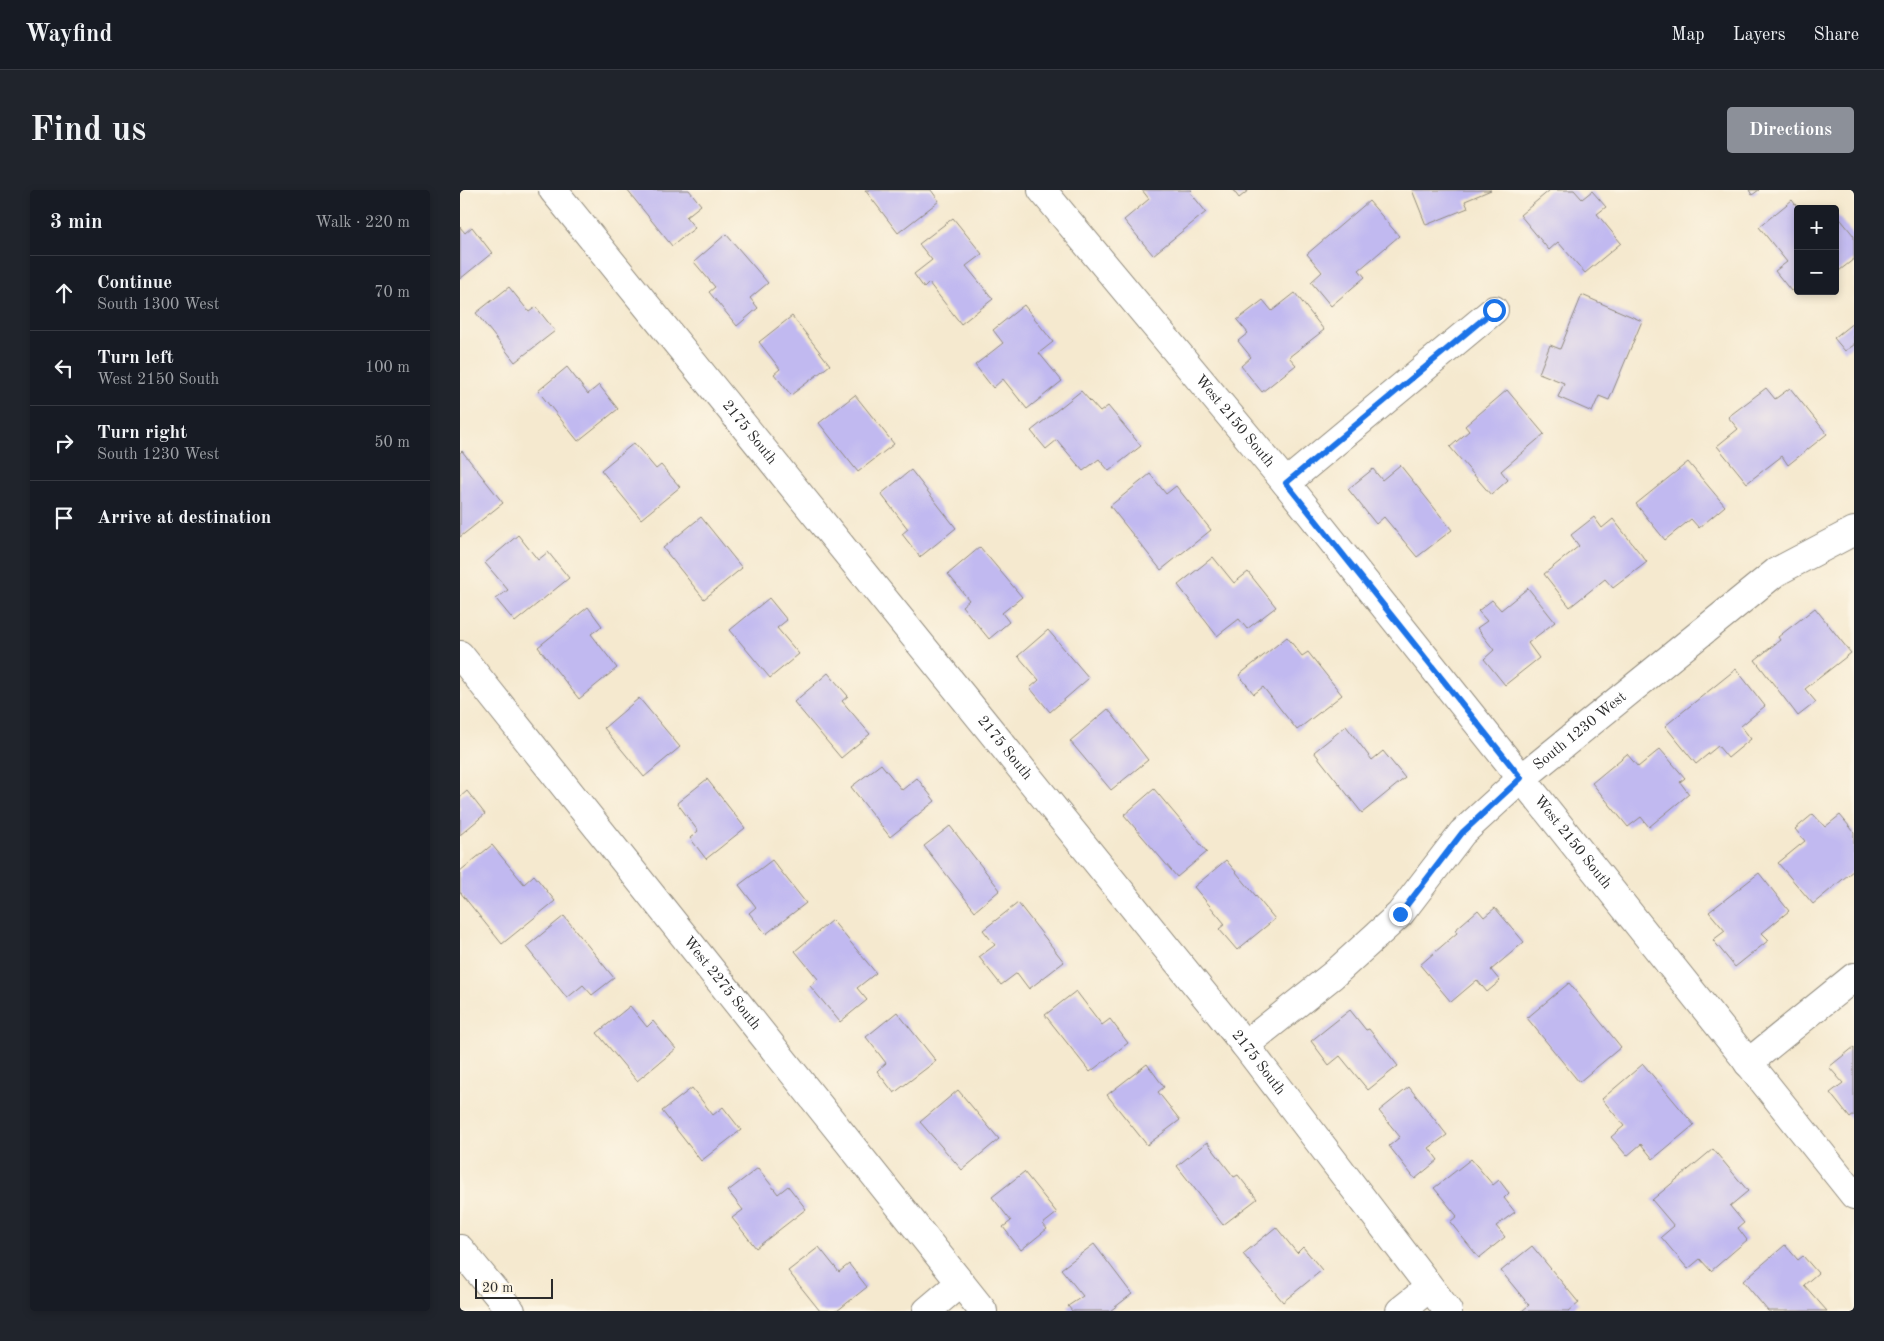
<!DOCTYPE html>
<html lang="en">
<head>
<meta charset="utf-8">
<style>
	:root { --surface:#171b24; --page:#20242c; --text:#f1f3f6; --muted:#9ea1a6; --line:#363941; --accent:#8c9099 }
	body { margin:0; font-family:"Old Standard TT",serif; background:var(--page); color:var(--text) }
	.controls { position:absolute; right:15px; top:15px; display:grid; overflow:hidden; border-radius:5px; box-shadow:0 2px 8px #0003 }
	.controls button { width:45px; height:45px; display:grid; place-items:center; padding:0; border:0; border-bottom:1px solid var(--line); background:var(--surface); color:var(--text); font:25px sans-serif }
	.scale { position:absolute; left:15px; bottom:12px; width:78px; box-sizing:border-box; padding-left:5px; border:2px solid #2b2b2b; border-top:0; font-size:14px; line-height:18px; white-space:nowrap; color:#2b2b2b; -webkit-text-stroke:4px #fcf5e5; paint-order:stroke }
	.stop { position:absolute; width:15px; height:15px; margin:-11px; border:4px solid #1a73e8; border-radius:50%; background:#fff }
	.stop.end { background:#1a73e8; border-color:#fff; box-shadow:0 1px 5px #0008 }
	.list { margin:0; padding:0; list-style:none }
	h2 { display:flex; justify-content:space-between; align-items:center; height:65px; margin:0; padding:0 20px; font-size:21px }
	h2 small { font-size:16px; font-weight:400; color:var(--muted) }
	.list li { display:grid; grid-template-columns:32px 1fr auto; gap:15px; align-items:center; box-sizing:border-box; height:75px; padding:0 20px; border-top:1px solid var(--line) }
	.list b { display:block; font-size:19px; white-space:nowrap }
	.list p { margin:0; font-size:16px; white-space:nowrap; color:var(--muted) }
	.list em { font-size:16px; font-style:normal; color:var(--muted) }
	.icon { flex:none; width:28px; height:28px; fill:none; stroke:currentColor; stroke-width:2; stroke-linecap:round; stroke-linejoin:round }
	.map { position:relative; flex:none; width:1394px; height:1121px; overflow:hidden; border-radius:5px }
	header { display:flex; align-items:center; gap:30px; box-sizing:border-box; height:70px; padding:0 25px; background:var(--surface); border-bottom:1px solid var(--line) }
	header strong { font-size:24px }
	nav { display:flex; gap:28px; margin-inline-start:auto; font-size:18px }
	.intro { display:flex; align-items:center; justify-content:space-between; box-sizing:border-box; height:120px; padding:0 30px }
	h1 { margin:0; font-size:35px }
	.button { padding:12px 22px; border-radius:5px; background:var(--accent); color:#fff; font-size:18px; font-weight:700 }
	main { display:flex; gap:30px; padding:0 30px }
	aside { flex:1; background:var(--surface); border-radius:5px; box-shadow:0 2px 8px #0003 }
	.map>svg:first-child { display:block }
	.building { fill:#c1b9f0 }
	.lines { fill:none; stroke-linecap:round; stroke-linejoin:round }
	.minor-casing { stroke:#908a7d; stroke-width:30 }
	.minor { stroke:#fff; stroke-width:28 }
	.route { stroke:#1a73e8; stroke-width:6 }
	.labels { text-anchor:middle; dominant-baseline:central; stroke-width:4; stroke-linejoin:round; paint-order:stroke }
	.street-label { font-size:15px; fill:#2b2b2b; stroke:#fcf5e5 }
</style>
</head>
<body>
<header>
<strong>Wayfind</strong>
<nav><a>Map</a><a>Layers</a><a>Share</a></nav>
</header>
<div class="intro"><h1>Find us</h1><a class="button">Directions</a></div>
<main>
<aside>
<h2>3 min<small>Walk · 220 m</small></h2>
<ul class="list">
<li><svg class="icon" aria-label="ahead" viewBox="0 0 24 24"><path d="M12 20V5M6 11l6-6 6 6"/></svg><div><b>Continue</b><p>South 1300 West</p></div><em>70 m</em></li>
<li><svg class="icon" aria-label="left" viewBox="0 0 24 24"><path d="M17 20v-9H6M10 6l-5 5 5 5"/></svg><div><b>Turn left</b><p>West 2150 South</p></div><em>100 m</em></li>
<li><svg class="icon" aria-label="right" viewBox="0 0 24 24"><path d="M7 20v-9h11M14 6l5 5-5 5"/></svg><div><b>Turn right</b><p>South 1230 West</p></div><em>50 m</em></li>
<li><svg class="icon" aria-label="arrive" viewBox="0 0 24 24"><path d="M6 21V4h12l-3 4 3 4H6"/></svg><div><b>Arrive at destination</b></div></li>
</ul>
</aside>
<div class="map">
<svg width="1394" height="1121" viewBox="0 0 1394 1121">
	<rect width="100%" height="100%" fill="#fcf5e5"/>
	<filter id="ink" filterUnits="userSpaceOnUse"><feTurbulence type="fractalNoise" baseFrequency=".02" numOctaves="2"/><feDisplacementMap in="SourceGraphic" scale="10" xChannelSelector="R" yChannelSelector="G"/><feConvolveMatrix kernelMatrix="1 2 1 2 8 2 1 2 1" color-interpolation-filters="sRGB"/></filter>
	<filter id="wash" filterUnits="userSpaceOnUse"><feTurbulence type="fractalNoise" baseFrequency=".0096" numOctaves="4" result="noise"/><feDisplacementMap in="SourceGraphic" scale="20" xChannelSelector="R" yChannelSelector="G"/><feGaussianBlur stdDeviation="1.12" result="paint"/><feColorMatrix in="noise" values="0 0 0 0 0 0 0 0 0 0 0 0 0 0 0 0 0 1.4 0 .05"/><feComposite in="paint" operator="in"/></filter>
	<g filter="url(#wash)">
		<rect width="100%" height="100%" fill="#f5e9cf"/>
		<g id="blocks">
			<path class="building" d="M167,0H229L241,15L226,27L235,38L212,56Z
				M405,0H471L479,11L438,43Z
				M682,0H732L730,2L746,22L693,65L664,30L689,9Z
				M773,0H789L779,8Z
				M952,0H1031L1005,11L1008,18L966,35Z
				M1090,0H1114L1122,9L1132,1L1146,17L1137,24L1161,53L1125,83L1098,52L1089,60L1060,25Z
				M1289,0H1299L1292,5Z
				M1332,10L1338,18V96L1331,101L1315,81L1327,72L1299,37Z
				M909,11L939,46L899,80L905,87L871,116L851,92L862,82L847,64Z
				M1377,25L1394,46V69L1375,84V27Z
				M493,28L522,64L506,76L533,109L501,134L469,93L464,98L454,84L472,70L459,54Z
				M0,37L5,43L12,37L32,63L0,89Z
				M266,44L308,93L290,108L298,118L277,136L249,102L255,97L234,72Z
				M49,97L69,122L76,117L95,141L55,172L16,123Z
				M835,103L864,140L829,167L836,175L802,202L781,176L791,167L778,151L788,143L777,130L803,110L812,121Z
				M1122,105L1182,131L1149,210L1139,206L1132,222L1098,207L1104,193L1079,183L1090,155L1100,159Z
				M564,115L593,152L579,163L602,191L567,219L543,189L533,198L515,175L543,153L533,140Z
				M332,126L370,175L331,205L314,184L320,179L299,152Z
				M1394,132V155L1385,161L1374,148Z
				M107,177L128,204L139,195L158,219L118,251L78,201Z
				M1306,198L1315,209L1330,198L1367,244L1328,275L1322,266L1287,293L1257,256L1278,239L1268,227Z
				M1047,200L1084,244L1041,281L1048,290L1031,305L990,257L1009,241L1005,236Z
				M621,201L640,222L648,216L681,256L649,281L639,269L623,281L597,250L586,259L571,241Z
				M395,205L434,254L398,282L359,233Z
				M174,253L196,279L201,275L220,297L181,329L141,280Z
				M2,261L43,313L0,347V263Z
				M1228,272L1265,316L1239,338L1231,329L1205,350L1176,314Z
				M940,275L992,340L957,367L924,327L916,334L888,299L913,279L922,290Z
				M451,280L496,338L460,367L442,344L448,339L421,304Z
				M690,284L706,304L716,296L751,340L701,380L650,316Z
				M241,327L282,378L244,409L203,358Z
				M1134,327L1142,338L1153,329L1187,372L1153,398L1145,389L1110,417L1084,384L1119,356L1111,345Z
				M58,345L78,370L88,362L109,388L55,432L36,409L48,400L25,373Z
				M520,357L562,407L542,423L549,432L529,449L502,416L509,410L488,384Z
				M753,367L774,393L788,382L816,417L787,439L779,429L757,446L718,395Z
				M1068,398L1095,432L1068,453L1079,468L1045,495L1024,469L1034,460L1017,438L1027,431L1018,421L1032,410L1041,420Z
				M309,408L327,430L317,438L339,464L310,488L270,440Z
				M128,417L142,436L131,444L157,478L119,509L78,457Z
				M1355,418L1391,463L1345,499L1356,512L1338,526L1295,470L1320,450L1318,447Z
				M588,440L629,488L590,522L570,498L579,490L558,466Z
				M827,447L842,466L848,462L882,505L837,540L803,497L794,504L779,485Z
				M1276,479L1305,516L1281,536L1291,549L1268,568L1258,556L1236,574L1205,536Z
				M368,483L388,506L382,511L410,544L381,568L334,512Z
				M179,508L220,557L184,587L144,538Z
				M648,519L688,570L651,600L610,551Z
				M886,536L912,570L923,561L945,588L902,623L854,562Z
				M1200,559L1225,588L1220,592L1229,604L1189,637L1181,627L1168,637L1132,593L1167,564L1178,577Z
				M421,574L442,600L457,588L475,611L430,647L391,597Z
				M247,589L285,638L246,669L230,648L238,641L217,613Z
				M694,599L747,662L717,687L664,625Z
				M7,601L25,624L0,645V607Z
				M1353,624L1365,637L1380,625L1394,642V680L1353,714L1318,673L1345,651L1335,639Z
				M490,636L540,700L515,721L464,656Z
				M32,655L64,694L74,685L95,711L42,754L0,702V681Z
				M312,670L346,713L306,744L289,723L296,717L279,695Z
				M766,670L815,729L777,760L759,739L765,734L734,697Z
				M1299,683L1329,721L1302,743L1309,750L1275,777L1253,750L1265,741L1249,722Z
				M558,713L604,772L569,799L557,783L541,795L519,767L535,755L523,740Z
				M1035,718L1064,752L1031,780L1040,791L1027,802L1017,790L991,812L960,775L997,743L995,740L1018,720L1024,727Z
				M104,726L154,788L132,805L123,795L107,808L66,757Z
				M372,730L416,783L397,798L407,810L380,832L350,796L358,789L335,761Z
				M1109,793L1161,857L1119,892L1067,828Z
				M616,801L642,835L650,829L668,853L630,882L585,825Z
				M170,816L187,837L193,831L216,859L177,891L137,843Z
				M890,820L906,840L909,839L938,876L908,900L880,866L869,875L851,851Z
				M437,822L476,871L434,903L417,881L426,873L406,847Z
				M1394,857V925L1390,928L1370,903L1383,893L1369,877Z
				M687,874L704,897L698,902L720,930L687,955L647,905Z
				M1183,874L1234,935L1193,969L1181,954L1167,966L1151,947L1164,936L1142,909Z
				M949,897L987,945L969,958L978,970L955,989L929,956L940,947L919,921Z
				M232,898L253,925L263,917L281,940L241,971L202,921Z
				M498,900L539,949L502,980L460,932Z
				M747,952L774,987L778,985L797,1009L763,1035L717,976Z
				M1253,959L1288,1001L1270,1016L1284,1033L1278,1038L1287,1050L1251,1081L1240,1069L1228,1079L1201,1047L1214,1036L1192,1010Z
				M1011,969L1033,995L1039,990L1049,1003L1044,1008L1055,1022L1036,1036L1045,1047L1019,1068L990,1032L997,1026L974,998Z
				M298,978L318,1004L328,996L346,1019L296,1058L272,1028L283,1020L268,1001Z
				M564,982L597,1023L583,1034L587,1039L561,1060L543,1037L551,1031L532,1007Z
				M816,1037L837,1063L843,1057L862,1080L823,1112L783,1064Z
				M634,1054L672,1104L650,1121H612L608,1116L623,1106L601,1079Z
				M1325,1055L1338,1070L1343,1066L1358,1083L1344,1095L1367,1121H1308L1283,1091Z
				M1072,1056L1119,1113L1109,1121H1062L1069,1115L1041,1081Z
				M359,1057L379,1082L389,1074L407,1097L377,1121H360L328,1081Z"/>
		</g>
	</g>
	<g filter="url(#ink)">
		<use href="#blocks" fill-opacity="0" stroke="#908a7d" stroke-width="1"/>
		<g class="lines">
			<defs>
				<g id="minor">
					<path id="s1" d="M93,0L785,855L988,1121"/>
					<path id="s2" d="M582,0L826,293L1394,1005"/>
					<path d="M826,293L1034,120"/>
					<path id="s3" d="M0,465L523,1121"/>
					<path id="s4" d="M785,855L873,785L940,724L1002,643L1061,589L1316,382L1394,341"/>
					<path d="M1288,873L1394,787"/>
					<path d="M0,1059L51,1121"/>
					<path d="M467,1121L500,1093"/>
					<path d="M940,1121L969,1098"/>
				</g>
			</defs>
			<use href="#minor" class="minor-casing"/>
			<use href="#minor" class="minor"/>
		</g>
	</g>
	<g class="lines" filter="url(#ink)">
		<path class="route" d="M940,724L1002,643L1061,588L826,293L1034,120"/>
	</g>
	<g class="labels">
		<g class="street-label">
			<text stroke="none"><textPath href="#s2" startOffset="301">West 2150 South</textPath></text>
			<text stroke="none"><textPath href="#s1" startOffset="312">2175 South</textPath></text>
			<text stroke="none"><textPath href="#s4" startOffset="461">South 1230 West</textPath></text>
			<text stroke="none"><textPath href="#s1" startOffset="718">2175 South</textPath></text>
			<text stroke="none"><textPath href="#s2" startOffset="841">West 2150 South</textPath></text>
			<text stroke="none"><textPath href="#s3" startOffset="420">West 2275 South</textPath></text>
			<text stroke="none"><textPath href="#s1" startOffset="1122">2175 South</textPath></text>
		</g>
	</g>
</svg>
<div class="controls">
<button>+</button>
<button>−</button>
</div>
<div class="scale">20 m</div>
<div class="stop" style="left:1034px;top:120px"></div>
<div class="stop end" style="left:940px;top:724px"></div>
</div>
</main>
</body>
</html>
